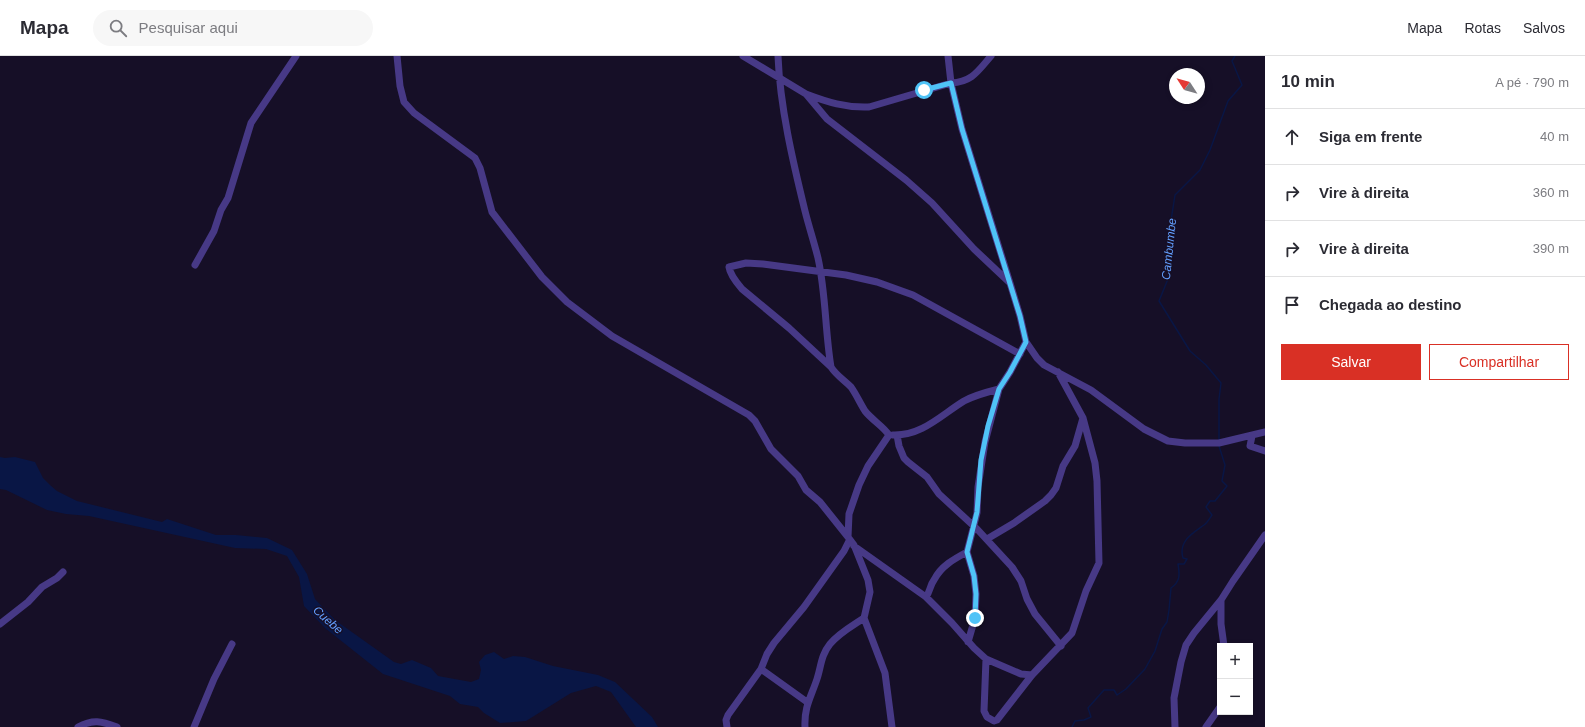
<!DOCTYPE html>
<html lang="pt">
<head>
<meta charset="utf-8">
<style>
	:root { --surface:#fff; --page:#f7f7f7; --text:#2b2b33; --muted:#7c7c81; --line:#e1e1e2; --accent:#d93025 }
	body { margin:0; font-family:Helvetica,sans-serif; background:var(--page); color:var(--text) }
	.controls { position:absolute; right:12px; bottom:12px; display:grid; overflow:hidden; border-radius:0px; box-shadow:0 2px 6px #0003 }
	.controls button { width:36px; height:36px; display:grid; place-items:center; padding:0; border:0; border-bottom:1px solid var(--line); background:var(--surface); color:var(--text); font:20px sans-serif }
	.compass { position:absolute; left:1169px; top:12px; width:36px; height:36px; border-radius:50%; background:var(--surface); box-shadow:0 2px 6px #0003; rotate:306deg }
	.stop { position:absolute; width:12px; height:12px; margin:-9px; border:3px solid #4fc3f7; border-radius:50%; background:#fff }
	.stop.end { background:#4fc3f7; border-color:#fff; box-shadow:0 1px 4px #0008 }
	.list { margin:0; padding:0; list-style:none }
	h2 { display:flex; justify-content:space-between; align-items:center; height:52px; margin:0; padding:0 16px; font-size:17px }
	h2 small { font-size:13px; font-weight:400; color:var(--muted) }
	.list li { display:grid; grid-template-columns:26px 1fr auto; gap:12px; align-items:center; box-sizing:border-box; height:56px; padding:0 16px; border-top:1px solid var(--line) }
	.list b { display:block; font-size:15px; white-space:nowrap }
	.list em { font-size:13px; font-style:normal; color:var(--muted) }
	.actions { display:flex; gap:8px; padding:12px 16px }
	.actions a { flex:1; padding:9px 0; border:1px solid var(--accent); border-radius:0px; text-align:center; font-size:14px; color:var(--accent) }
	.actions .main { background:var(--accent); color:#fff }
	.icon { flex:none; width:22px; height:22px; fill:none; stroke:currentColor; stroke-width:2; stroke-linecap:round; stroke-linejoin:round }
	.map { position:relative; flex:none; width:1265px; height:671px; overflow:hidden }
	header { display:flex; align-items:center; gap:24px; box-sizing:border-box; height:56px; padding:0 20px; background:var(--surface); border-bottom:1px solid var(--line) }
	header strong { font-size:19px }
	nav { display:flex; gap:22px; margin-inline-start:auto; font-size:14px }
	.search { width:280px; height:36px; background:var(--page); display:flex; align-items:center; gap:10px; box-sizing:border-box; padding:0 14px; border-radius:22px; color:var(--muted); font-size:15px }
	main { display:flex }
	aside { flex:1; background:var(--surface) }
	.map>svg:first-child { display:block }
	.water { fill:#091645 }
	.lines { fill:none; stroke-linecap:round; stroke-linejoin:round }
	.stream { stroke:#091645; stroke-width:1.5 }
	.minor { stroke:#473986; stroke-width:7 }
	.route { stroke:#4fc3f7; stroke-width:5 }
	.labels { text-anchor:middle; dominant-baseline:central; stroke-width:3; stroke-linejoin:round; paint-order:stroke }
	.water-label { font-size:12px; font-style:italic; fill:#639fff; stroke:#160f27 }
</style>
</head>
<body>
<header>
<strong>Mapa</strong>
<div class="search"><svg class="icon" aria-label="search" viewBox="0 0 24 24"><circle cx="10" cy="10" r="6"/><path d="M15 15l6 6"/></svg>Pesquisar aqui</div>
<nav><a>Mapa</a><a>Rotas</a><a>Salvos</a></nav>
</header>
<main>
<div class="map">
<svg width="1265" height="671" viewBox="0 0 1265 671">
	<rect width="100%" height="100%" fill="#160f27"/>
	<path class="water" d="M0,401L5,402L15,401L35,406L43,422L50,429L57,435L77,445L162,466L167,463L216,479H236L267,482L292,494L307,518L315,543L335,564L394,606L401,608L412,604L431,612L438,620L471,626L479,623L481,614L479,606L485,599L494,596L504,603L513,600L525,601L553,610L598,619L615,626L652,661L658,671H636L611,636L596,630L571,637L526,665L500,667L484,657L478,651L460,648L450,640L383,618L325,572L304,550L299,521L287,500L266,493L235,492L89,460L66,458L47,454L6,434L0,433Z"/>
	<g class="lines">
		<path class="stream" d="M1219,384V343L1221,327L1206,309L1190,295L1159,245L1168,223V184L1175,139L1200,114L1210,94L1228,45L1242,29L1232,5L1235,0
			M1072,671L1075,665L1084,664L1091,661L1088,652L1104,634H1114L1117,639L1126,633L1145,613L1155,595L1162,573L1167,566L1169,554L1171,532C1180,526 1180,519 1178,508H1184L1187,503L1183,502C1178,485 1193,477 1204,469C1207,467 1210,462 1212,459L1206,451L1210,445H1215L1227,430L1222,425L1225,409L1219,390"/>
		<path class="minor" d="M397,0L400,30L404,46L414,57L475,102L480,112L492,156L542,221L567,246L612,280L749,359L755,365L771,393L798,420L806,434L820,446L848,481
			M743,0L806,38L827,63L906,124L932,147L974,193L1010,227L1020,260L1026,286L1037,302L1044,309L1091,334L1144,373L1168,385L1185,387H1219L1265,376
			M778,0C780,51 793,106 805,155C809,171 814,186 818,202C826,238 825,275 831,311C836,319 844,324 851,331C856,338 860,347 865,355C872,364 883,370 889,379
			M948,0L951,27L962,73L1010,227
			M806,38C827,46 846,52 869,51L951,27C972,26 978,15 991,0
			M195,209L214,175L221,154L228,142L251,67L296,0
			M831,311L789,272L742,233C737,227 730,219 729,211L746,207L763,208L846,219L877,226L913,239L1020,298
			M889,379L868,410L859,429L849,458L848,481L854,489L868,524L870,536L864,562L885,617L892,671
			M893,379C922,380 941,359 964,345C975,339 987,336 999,333
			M897,379L899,390L904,402L908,406L927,421L939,438L977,473L1012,511L1021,525L1027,543L1035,558L1061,590
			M1252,380L1250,390L1265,395
			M987,483L1014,467L1045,445L1051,439L1056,432L1063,410L1075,390L1083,362
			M854,490L926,541L952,567L974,592L986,603L1021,618L1032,619
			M926,541C930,536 930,529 934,524C941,510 954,503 967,496
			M1221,544V568L1224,590
			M0,568L28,546L42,531L57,522L63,516
			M968,586L975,562L976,538L974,520L967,496L977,457L978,431L985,386L999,333L1010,316L1026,286
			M986,603L984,655L987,661L994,665L997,664L1032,619L1072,577L1086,535L1099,507L1097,425L1095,407L1083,362L1058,316
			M761,613L807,646
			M78,671C93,663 101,665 117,671
			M194,671L214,623L232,588
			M727,671L726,664L728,659L761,613L767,598L774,587L804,551L844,495L849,485
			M805,671C804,651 811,641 817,623C821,611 821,599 830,588C839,577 852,570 864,562
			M1175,671L1174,642L1181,606L1186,589L1194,577L1221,544L1233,525L1265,479
			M1206,671L1220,651"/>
	</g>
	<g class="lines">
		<path class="route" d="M924,34L951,27L962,73L1020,260L1026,286L1010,316L999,333L988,370L981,404L977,456L967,496L974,520L976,538L975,562"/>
	</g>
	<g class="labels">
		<g class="water-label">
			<text transform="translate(1169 193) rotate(-84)">Cambumbe</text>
			<text transform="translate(328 564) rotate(42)">Cuebe</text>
		</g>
	</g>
</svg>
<div class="controls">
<button>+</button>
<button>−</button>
</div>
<svg class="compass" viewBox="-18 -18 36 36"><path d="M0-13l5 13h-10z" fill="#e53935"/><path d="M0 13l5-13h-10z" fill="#7c7c81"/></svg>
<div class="stop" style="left:924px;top:34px"></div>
<div class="stop end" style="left:975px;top:562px"></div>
</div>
<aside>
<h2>10 min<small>A pé · 790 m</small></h2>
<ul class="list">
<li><svg class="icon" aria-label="ahead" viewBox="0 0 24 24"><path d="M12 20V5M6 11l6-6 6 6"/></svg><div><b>Siga em frente</b></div><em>40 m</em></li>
<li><svg class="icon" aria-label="right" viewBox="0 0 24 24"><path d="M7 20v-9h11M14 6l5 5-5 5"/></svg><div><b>Vire à direita</b></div><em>360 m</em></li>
<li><svg class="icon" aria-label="right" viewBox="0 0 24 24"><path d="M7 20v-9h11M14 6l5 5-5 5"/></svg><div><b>Vire à direita</b></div><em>390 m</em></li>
<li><svg class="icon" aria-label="arrive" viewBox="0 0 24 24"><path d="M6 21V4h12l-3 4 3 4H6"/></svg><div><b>Chegada ao destino</b></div></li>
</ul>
<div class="actions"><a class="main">Salvar</a><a>Compartilhar</a></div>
</aside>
</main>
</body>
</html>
